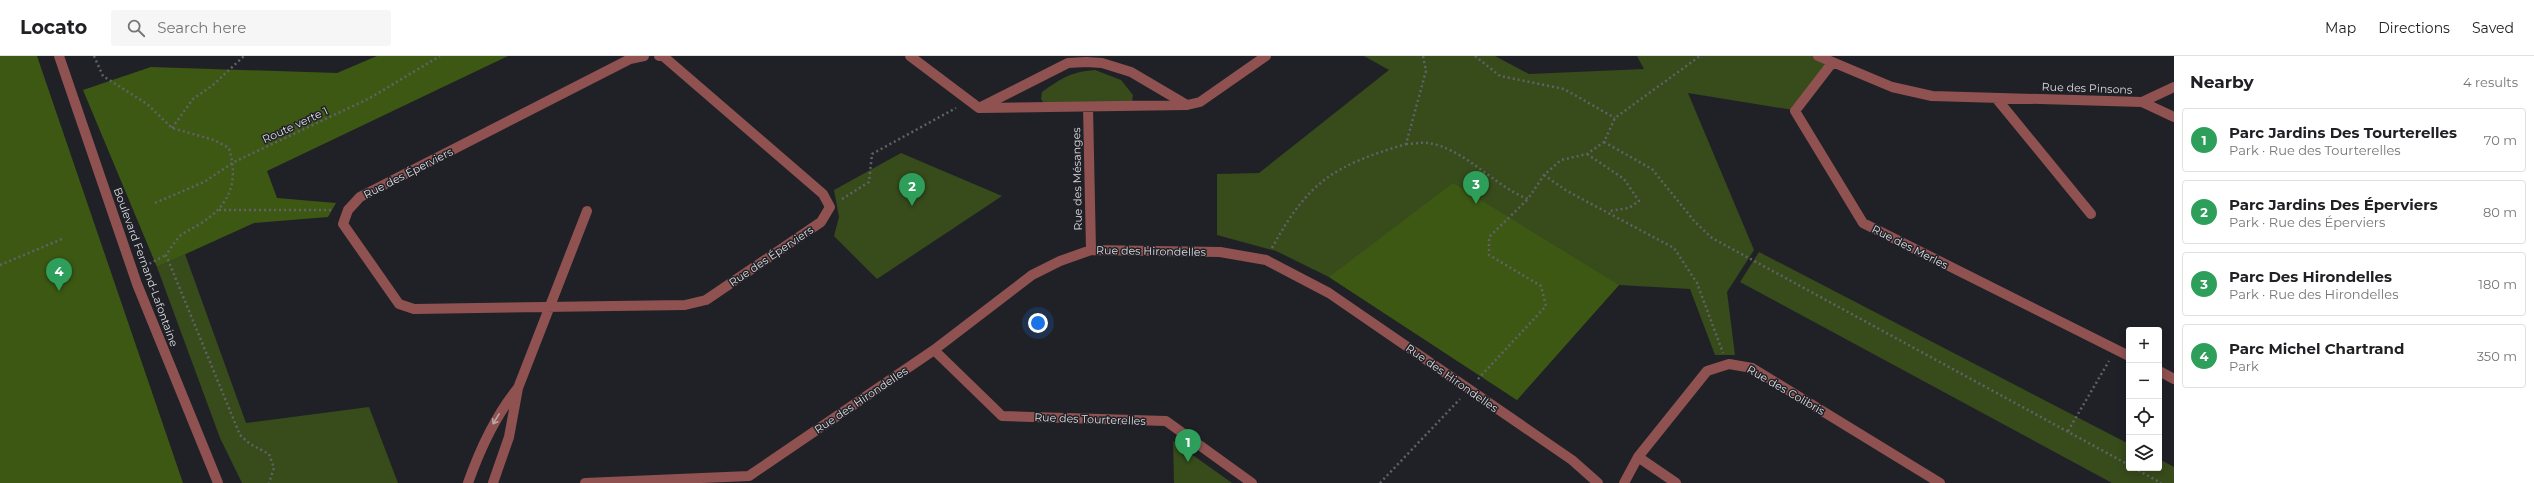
<!DOCTYPE html>
<html lang="en">
<head>
<meta charset="utf-8">
<style>
	:root { --surface:#fff; --page:#f6f6f6; --text:#202124; --muted:#757577; --line:#e0e0e0; --accent:#b45309 }
	body { margin:0; font-family:Montserrat,sans-serif; background:var(--page); color:var(--text) }
	.controls { position:absolute; right:12px; bottom:12px; display:grid; overflow:hidden; border-radius:4px; box-shadow:0 2px 10px #0003 }
	.controls button { width:36px; height:36px; display:grid; place-items:center; padding:0; border:0; border-bottom:1px solid var(--line); background:var(--surface); color:var(--text); font:20px sans-serif }
	.you { position:absolute; left:1038px; top:267px; width:14px; height:14px; margin:-10px; border:3px solid #fff; border-radius:50%; background:#1a73e8; box-shadow:0 0 0 6px #1a73e833 }
	.badge { display:grid; place-items:center; width:26px; height:26px; border-radius:50%; background:var(--accent); color:#fff; font-size:13px; font-weight:700 }
	.pin { position:absolute; translate:-50% -33px; filter:drop-shadow(0 1px 2px #0008) }
	.pin::after { content:''; position:absolute; top:21px; width:14px; height:12px; background:inherit; clip-path:polygon(0 0,100% 0,50% 100%) }
	.list { margin:0; padding:0; list-style:none }
	h2 { display:flex; justify-content:space-between; align-items:center; height:52px; margin:0; padding:0 16px; font-size:17px }
	h2 small { font-size:13px; font-weight:400; color:var(--muted) }
	.list li { display:grid; grid-template-columns:26px 1fr auto; gap:12px; align-items:center; box-sizing:border-box; height:64px; margin:0 8px 8px; padding:0 8px; border:1px solid var(--line); border-radius:4px }
	.list b { display:block; font-size:15px; white-space:nowrap }
	.list p { margin:0; font-size:13px; white-space:nowrap; color:var(--muted) }
	.list em { font-size:13px; font-style:normal; color:var(--muted) }
	.icon { flex:none; width:22px; height:22px; fill:none; stroke:currentColor; stroke-width:2; stroke-linecap:round; stroke-linejoin:round }
	.map { position:relative; flex:none; width:2174px; height:427px; overflow:hidden }
	header { display:flex; align-items:center; gap:24px; box-sizing:border-box; height:56px; padding:0 20px; background:var(--surface); border-bottom:1px solid var(--line) }
	header strong { font-size:19px }
	nav { display:flex; gap:22px; margin-inline-start:auto; font-size:14px }
	.search { width:280px; height:36px; background:var(--page); display:flex; align-items:center; gap:10px; box-sizing:border-box; padding:0 14px; border-radius:4px; color:var(--muted); font-size:15px }
	main { display:flex }
	aside { flex:1; background:var(--surface) }
	.map>svg:first-child { display:block }
	.green { fill:#374b1b }
	.forest { fill:#3d5813 }
	.lines { fill:none; stroke-linecap:round; stroke-linejoin:round }
	.path { stroke:#616268; stroke-width:2.5; stroke-dasharray:2 3; stroke-linecap:butt }
	.minor { stroke:#8f5251; stroke-width:10 }
	.tertiary { stroke:#8f5251; stroke-width:10 }
	.oneway { stroke:#bea6a8 }
	.labels { text-anchor:middle; dominant-baseline:central; stroke-width:3; stroke-linejoin:round; paint-order:stroke }
	.street-label { font-size:11px; fill:#dddee2; stroke:#202127 }
</style>
</head>
<body>
<header>
<strong>Locato</strong>
<div class="search"><svg class="icon" aria-label="search" viewBox="0 0 24 24"><circle cx="10" cy="10" r="6"/><path d="M15 15l6 6"/></svg>Search here</div>
<nav><a>Map</a><a>Directions</a><a>Saved</a></nav>
</header>
<main>
<div class="map">
<svg width="2174" height="427" viewBox="0 0 2174 427">
	<rect width="100%" height="100%" fill="#202127"/>
	<path class="green" d="M1364,0H1495L1529,18L1644,13L1637,0H1813L1827,7L1793,54L1688,37L1754,194L1727,236L1735,299H1715L1690,233L1619,229L1517,344L1329,221L1276,195L1217,179V118L1259,117L1389,14Z
		M1095,14L1121,24L1133,39L1132,46L1045,49L1041,43L1042,36C1062,22 1070,16 1095,14Z
		M901,97L1002,140L877,223L834,180L839,161L834,134Z
		M1759,196L2129,388V412H2159V403L2174,411V427H2112L1740,226Z
		M185,198L246,367L369,351L398,427H242L220,382L157,211Z
		M1173,385L1232,427H1174Z"/>
	<path class="forest" d="M0,0H37L183,427H0Z
		M377,0H508L267,115L277,142L336,147L328,161L254,167L157,211L83,34L151,11L337,17Z
		M1453,127L1619,229L1517,344L1329,221Z"/>
	<g class="lines">
		<path class="path" d="M94,0L103,20L147,48L172,72L214,84L229,92C239,126 230,149 200,168C193,172 187,175 181,179C175,185 171,192 166,199L240,379L250,388L269,398L274,412L269,427
			M1475,0L1500,20L1564,33L1615,62
			M172,72L193,43L213,29L244,0
			M1604,86L1652,113L1695,166L1712,182L2129,409
			M1406,88C1413,88 1421,86 1428,87C1464,92 1494,130 1528,143L1544,119L1561,104L1587,98L1604,86L1615,62L1700,0
			M1587,98L1624,123L1639,145L1629,152L1609,155
			M1544,119L1567,135L1674,192L1697,227L1723,297
			M842,143L869,126L872,98L956,52
			M155,147L204,126L234,106L370,42L440,0
			M219,154H334
			M1272,192C1309,124 1334,110 1406,88L1426,15L1423,0
			M0,209L62,183
			M145,210L166,199
			M1478,323L1546,250L1541,230L1489,199V181L1528,143
			M2068,375L2109,305
			M2134,412L2161,427
			M1380,427L1460,343"/>
		<path class="minor" d="M644,0L630,3L360,141L348,154L343,168L399,248L414,253L685,249L706,244L821,166L830,151L823,138L663,0H659
			M910,0L979,52L1187,49L1200,46L1266,0
			M1818,0L1892,31L1932,40L2142,46L2174,31
			M1832,7L1795,55L1863,167L2129,300
			M1996,42L2091,158
			M2142,46L2174,61
			M981,51L1068,7L1086,6L1102,7L1131,16L1187,49
			M1088,51L1091,194
			M934,294L1002,360L1166,365L1252,427
			M2159,315L2174,323
			M1638,401L1676,427
			M468,427C480,393 495,360 518,332
			M493,427L509,381L518,332L587,155
			M585,427L749,420L934,294L1032,219L1060,205L1091,194L1220,196L1266,204L1329,237L1572,404L1598,427
			M1624,427L1638,401L1707,315L1729,308L1752,312L1940,427"/>
		<path class="tertiary" d="M59,0L137,228L218,427"/>
	</g>
	<defs><path id="oneway-shaft" d="M-6 0H5M1.5-3L5.5 0L1.5 3" fill="none" stroke-width="1.6" stroke-linecap="round" stroke-linejoin="round"/></defs>
	<use class="oneway" href="#oneway-shaft" transform="translate(496 363) rotate(121)"/>
	<g class="labels">
		<g class="street-label">
			<text transform="translate(2087 32) rotate(2)">Rue des Pinsons</text>
			<text transform="translate(295 69) rotate(-25)">Route verte 1</text>
			<text transform="translate(408 117) rotate(-27)">Rue des Éperviers</text>
			<text transform="translate(1077 123) rotate(-91)">Rue des Mésanges</text>
			<text transform="translate(1910 191) rotate(27)">Rue des Merles</text>
			<text transform="translate(1151 195) rotate(1)">Rue des Hirondelles</text>
			<text transform="translate(771 200) rotate(-34)">Rue des Éperviers</text>
			<text transform="translate(146 211) rotate(70)">Boulevard Fernand-Lafontaine</text>
			<text transform="translate(1452 322) rotate(35)">Rue des Hirondelles</text>
			<text transform="translate(1786 334) rotate(30)">Rue des Colibris</text>
			<text transform="translate(861 344) rotate(-34)">Rue des Hirondelles</text>
			<text transform="translate(1090 363) rotate(2)">Rue des Tourterelles</text>
		</g>
	</g>
</svg>
<div class="controls">
<button>+</button>
<button>−</button>
<button><svg class="icon" aria-label="locate" viewBox="0 0 24 24"><circle cx="12" cy="12" r="6"/><path d="M12 2v4M12 18v4M2 12h4M18 12h4"/></svg></button>
<button><svg class="icon" aria-label="layers" viewBox="0 0 24 24"><path d="M12 4l9 5-9 5-9-5zM3 14l9 5 9-5"/></svg></button>
</div>
<div class="you"></div>
<div class="pin badge" style="left:1188px;top:406px;background:#2e9e5b">1</div>
<div class="pin badge" style="left:912px;top:150px;background:#2e9e5b">2</div>
<div class="pin badge" style="left:1476px;top:148px;background:#2e9e5b">3</div>
<div class="pin badge" style="left:59px;top:235px;background:#2e9e5b">4</div>
</div>
<aside>
<h2>Nearby<small>4 results</small></h2>
<ul class="list">
<li><span class="badge" style="background:#2e9e5b">1</span><div><b>Parc Jardins Des Tourterelles</b><p>Park · Rue des Tourterelles</p></div><em>70 m</em></li>
<li><span class="badge" style="background:#2e9e5b">2</span><div><b>Parc Jardins Des Éperviers</b><p>Park · Rue des Éperviers</p></div><em>80 m</em></li>
<li><span class="badge" style="background:#2e9e5b">3</span><div><b>Parc Des Hirondelles</b><p>Park · Rue des Hirondelles</p></div><em>180 m</em></li>
<li><span class="badge" style="background:#2e9e5b">4</span><div><b>Parc Michel Chartrand</b><p>Park</p></div><em>350 m</em></li>
</ul>
</aside>
</main>
</body>
</html>
